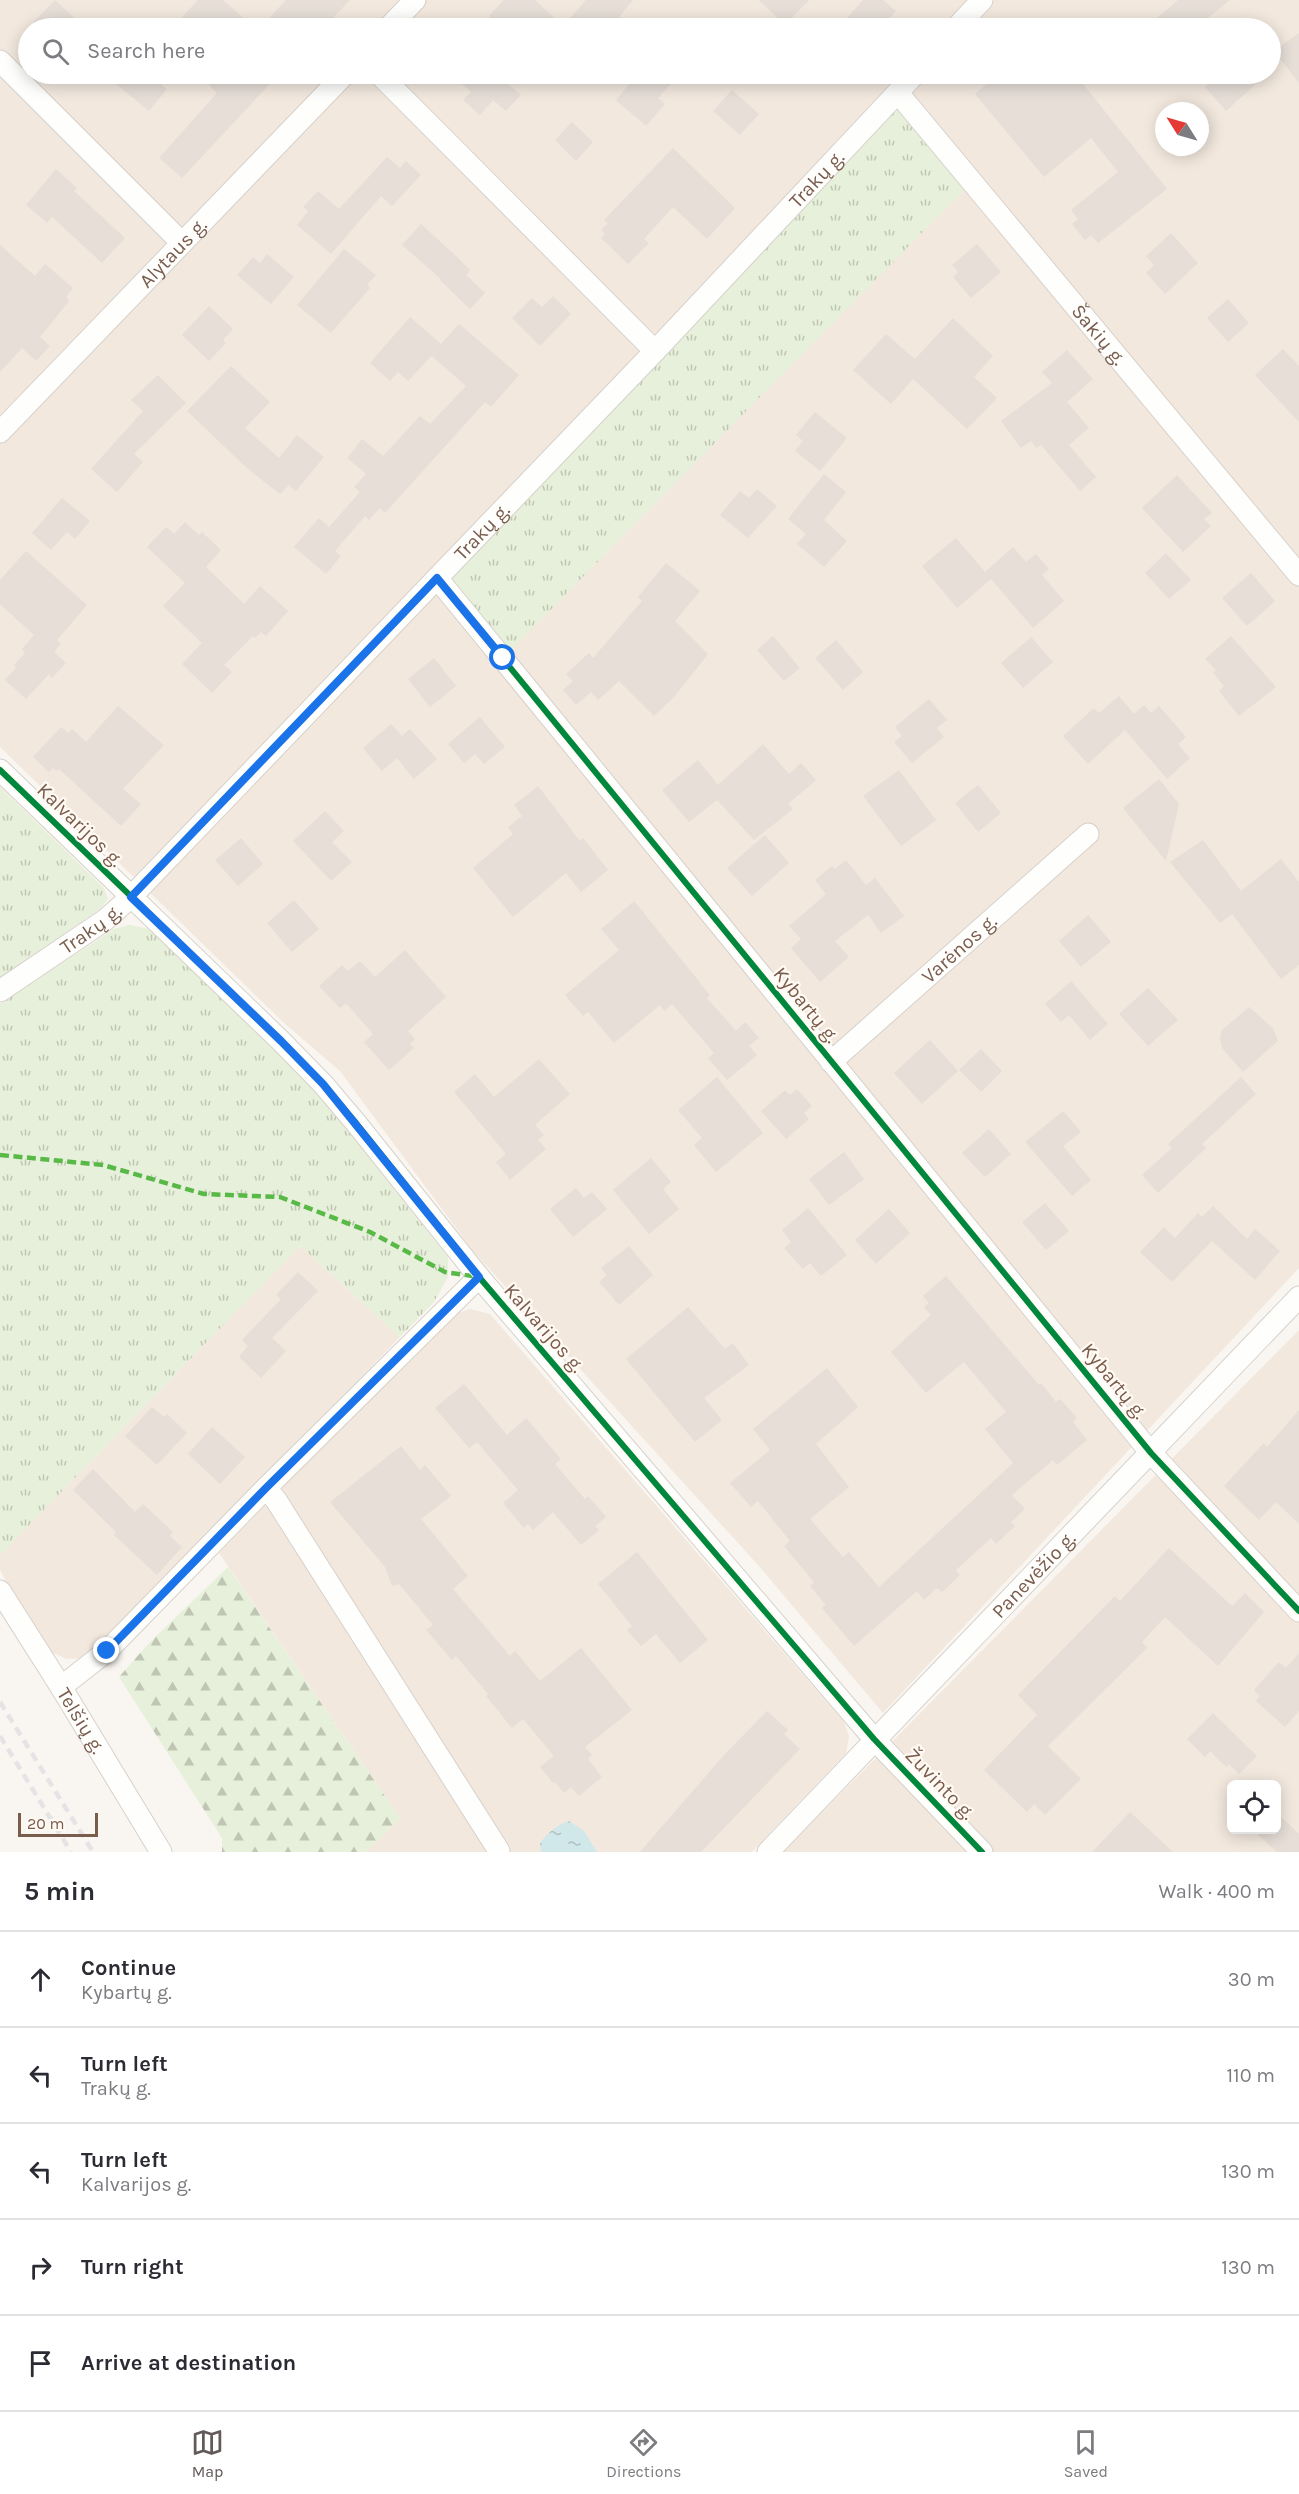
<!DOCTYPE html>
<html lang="en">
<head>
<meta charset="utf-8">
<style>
	:root { --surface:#fff; --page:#f7f7f7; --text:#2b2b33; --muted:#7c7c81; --line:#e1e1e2; --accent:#625958 }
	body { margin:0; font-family:Karla,sans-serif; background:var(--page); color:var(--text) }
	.controls { position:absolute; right:18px; bottom:18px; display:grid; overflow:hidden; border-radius:9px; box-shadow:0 3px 15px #0003 }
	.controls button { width:54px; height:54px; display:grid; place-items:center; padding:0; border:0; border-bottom:2px solid var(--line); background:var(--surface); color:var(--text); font:30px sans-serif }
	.compass { position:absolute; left:1155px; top:102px; width:54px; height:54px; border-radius:50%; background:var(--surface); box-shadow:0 3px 15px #0003; rotate:307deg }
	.scale { position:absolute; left:18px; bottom:15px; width:80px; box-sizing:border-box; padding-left:6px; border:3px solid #7a5c4d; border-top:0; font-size:16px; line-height:21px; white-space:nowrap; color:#7a5c4d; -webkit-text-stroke:4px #fffaf3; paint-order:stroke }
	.stop { position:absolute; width:18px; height:18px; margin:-14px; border:4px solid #1a73e8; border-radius:50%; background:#fff }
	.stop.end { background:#1a73e8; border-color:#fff; box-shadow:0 2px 6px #0008 }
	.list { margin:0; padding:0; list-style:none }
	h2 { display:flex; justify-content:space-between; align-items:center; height:78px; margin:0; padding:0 24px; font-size:26px }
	h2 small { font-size:20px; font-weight:400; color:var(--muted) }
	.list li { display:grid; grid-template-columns:39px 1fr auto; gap:18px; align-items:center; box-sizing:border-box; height:96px; padding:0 24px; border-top:2px solid var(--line) }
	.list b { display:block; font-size:22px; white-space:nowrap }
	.list p { margin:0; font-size:20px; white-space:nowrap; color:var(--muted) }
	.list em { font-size:20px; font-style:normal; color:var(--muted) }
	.icon { flex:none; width:33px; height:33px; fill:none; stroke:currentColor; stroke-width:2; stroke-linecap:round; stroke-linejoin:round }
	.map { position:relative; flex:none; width:1299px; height:1852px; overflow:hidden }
	.search { position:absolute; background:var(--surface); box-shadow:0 3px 15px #0003; left:18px; right:18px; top:18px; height:66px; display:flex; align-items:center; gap:15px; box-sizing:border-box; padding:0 21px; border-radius:33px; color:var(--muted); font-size:22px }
	.sheet { height:558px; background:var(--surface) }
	nav { display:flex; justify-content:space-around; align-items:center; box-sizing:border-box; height:84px; border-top:2px solid var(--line); background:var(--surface); font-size:16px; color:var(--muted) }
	nav a { display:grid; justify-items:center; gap:3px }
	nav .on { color:var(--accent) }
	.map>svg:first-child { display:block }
	.residential { fill:#f2e8de; fill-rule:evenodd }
	.grass { fill:url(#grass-tufts) }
	.forest { fill:url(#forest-firs) }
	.water { fill:url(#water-ripples) }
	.building { fill:#e6ded7 }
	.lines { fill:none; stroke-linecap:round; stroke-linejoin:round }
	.minor-casing { stroke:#d7d1cb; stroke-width:23 }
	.minor { stroke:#fefefd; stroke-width:21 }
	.rail { stroke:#e6e3e7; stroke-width:4.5; stroke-dasharray:9 6; stroke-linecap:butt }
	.quiet { stroke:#58b947; stroke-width:4.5; stroke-dasharray:9 4.5; stroke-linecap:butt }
	.cycleway-casing { stroke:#fffaf3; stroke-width:10 }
	.cycleway { stroke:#00873e; stroke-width:6 }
	.route { stroke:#1a73e8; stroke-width:8 }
	.labels { text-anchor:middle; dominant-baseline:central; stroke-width:4.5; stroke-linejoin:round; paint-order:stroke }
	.street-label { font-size:20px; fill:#7a5c4d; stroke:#fffaf3 }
</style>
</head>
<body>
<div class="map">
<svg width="1299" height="1852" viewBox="0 0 1299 1852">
	<defs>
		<pattern id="grass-tufts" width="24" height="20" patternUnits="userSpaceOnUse" patternTransform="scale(1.5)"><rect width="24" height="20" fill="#e7f0db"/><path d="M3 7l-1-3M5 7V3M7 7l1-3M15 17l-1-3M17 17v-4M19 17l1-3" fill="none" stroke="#c0c6b4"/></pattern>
		<pattern id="forest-firs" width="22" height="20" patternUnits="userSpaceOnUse" patternTransform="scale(1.5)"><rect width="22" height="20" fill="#e7f0db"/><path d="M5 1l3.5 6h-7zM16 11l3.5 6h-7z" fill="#c0c6b4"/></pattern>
		<pattern id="water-ripples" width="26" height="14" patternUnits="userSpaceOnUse" patternTransform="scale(1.5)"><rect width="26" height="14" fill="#d0e8ea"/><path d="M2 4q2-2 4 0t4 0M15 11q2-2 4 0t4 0" fill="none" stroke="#aebfc0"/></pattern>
	</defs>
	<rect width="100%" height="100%" fill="#f9f5f0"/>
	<path class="residential" d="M0,0H1299V1268L883,1713L758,1565L473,1251L340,1071L284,1023L0,747ZM28,28H1270V74H28ZM1164,111H1200V147H1164Z
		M300,1246L400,1337L121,1628L83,1658L67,1659L51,1652L32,1629L0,1570V1555Z
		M470,1309L490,1314L844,1722L849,1736L846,1753L752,1852H366L400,1818L219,1553L451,1315Z
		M1299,1330V1852H783ZM1232,1784H1276V1830H1232Z"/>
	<path class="grass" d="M898,93L972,182L503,658L437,578Z
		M0,787L104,888L108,899L100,909L0,978Z
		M129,925L149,929L312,1086L448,1257V1277L434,1302L400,1337L300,1246L0,1555V1004L114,929Z"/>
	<path class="forest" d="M228,1567L400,1818L366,1852H222V1838L119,1677L149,1643Z"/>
	<path class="water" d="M569,1821L584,1831L597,1852H541L540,1843C548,1833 556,1825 569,1821Z"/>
	<path class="building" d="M55,0L85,28H28Z
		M198,0H223L255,28H172Z
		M286,0H350L323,28H260Z
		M504,0H535L563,26L586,0H633L619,17L631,28H503L489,16Z
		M759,0H809L785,25Z
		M863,0H883L896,11L880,28H859L847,18Z
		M1178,0H1230L1196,28H1145Z
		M1299,33V83L1274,51Z
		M104,74H148L167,89L149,111Z
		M219,74H279L182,178L159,158L217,93L209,85Z
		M450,74H497L521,95L506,111L493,100L480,115L463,100L471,92Z
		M652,74H680L658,98L665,104L646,126L616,100L632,81L635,83L640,78L645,82Z
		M998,74H1075L1167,189L1098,243L1091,235L1085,240L1072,224L1078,219L1071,210L1118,172L1091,138L1044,177L975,94Z
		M1219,74H1267L1226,111L1205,87Z
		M732,90L759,114L740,135L713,111Z
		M572,122L593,142L576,161L555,140Z
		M673,148L735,208L707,239L673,207L644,239L649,243L628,264L601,238L605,234L601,230L608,223L604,220Z
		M387,157L400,168L406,161L421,175L392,206L381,196L331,254L297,225L308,211L303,207L318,191L339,209Z
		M56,169L77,188L74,191L125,238L102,263L52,217L47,223L26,205Z
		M421,224L457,257L470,270L466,275L485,293L470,309L440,280L441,279L402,245Z
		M1171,233L1198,263L1165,294L1146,273L1154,265L1146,256Z
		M977,244L1001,272L971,298L953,277L958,272L952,265Z
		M0,245L35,276L45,264L73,288L66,297L69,301L40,337L50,346L36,361L22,348L0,372Z
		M344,249L376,275L367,285L370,288L331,333L297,305Z
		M267,254L294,277L271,304L237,275L253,257L260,263Z
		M553,296L571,314L540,346L512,318L532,298L542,307Z
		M1228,299L1249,323L1228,342L1207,318Z
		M209,306L233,329L223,340L226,343L209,361L182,335Z
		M410,317L441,344L459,324L519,375L491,407L485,402L385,513L380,508L369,520L365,516L335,551L341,556L326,574L294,547L319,518L329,527L360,492L354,487L366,474L347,458L362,439L383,456L420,416L430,424L466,386L432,356L436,351L408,381L398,372L390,381L370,363Z
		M953,318L993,356L974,377L997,398L967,429L913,379L891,404L853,370L886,334L915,359Z
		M1283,349L1299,366V422L1255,375Z
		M1067,350L1093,379L1067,402L1089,428L1069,445L1096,477L1080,491L1041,445L1036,448L1031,441L1021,448L1001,421L1052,383L1042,372Z
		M231,366L270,402L245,428L279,458L297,435L324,457L296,491L289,485L280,494L248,469L187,411Z
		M158,375L186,403L134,454L143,462L117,492L91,469L143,411L131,400Z
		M815,412L847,438L820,471L795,451L803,441L796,435Z
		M824,474L846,492L824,520L847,541L824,567L797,544L806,534L788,519Z
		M1177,475L1212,513L1204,519L1211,526L1183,552L1142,508Z
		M757,489L777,506L748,538L720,515L740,491L749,498Z
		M62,498L90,521L75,539L67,532L51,550L32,533Z
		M185,522L199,535L202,532L221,550L206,567L244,604L260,586L288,611L266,636L261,632L255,638L253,636L224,665L232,672L212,693L182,664L202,643L163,606L185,583L147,547L166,527L174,534Z
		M956,538L985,572L1013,547L1026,562L1036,554L1049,569L1042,575L1064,601L1033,628L991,579L957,608L922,566Z
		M26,551L87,605L57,640L61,644L54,652L66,663L52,678L49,674L26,699L5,680L16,668L14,665L25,653L22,649L34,635L0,604V580Z
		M1166,553L1191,580L1169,599L1145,573Z
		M666,563L700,591L675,621L708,654L674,697L654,716L619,681L598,700L591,692L576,705L563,690L573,681L566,674L589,653L593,658L642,601L638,597Z
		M1251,573L1275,601L1247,626L1222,598Z
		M773,636L800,668L784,681L757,650Z
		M1231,636L1276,687L1239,716L1219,691L1224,686L1213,673L1216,670L1205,659Z
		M1031,637L1053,662L1023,688L1001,663Z
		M836,640L863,672L843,690L815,658Z
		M434,658L456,686L430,707L408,679Z
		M1119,696L1134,714L1144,705L1151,713L1159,706L1186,737L1178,744L1190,758L1167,779L1125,730L1088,764L1063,736L1094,708L1099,713Z
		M929,699L947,720L937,728L944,737L912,763L894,742L902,736L895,727Z
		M118,706L164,745L123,789L141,804L121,826L59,769L57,771L53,768L49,772L33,757L61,727L68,733L72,729L86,742Z
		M480,717L505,747L484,764L475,754L464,763L448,744Z
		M391,724L402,736L410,729L437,759L414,779L397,758L382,771L363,748Z
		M763,744L789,774L801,763L816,780L788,804L793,809L754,840L717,800L689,822L662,790L698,760L718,785Z
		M899,770L936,820L901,846L863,796Z
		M1159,779L1179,804L1166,861L1123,808Z
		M978,785L1001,813L978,832L955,803Z
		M538,786L580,841L583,838L608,870L581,892L566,873L513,917L473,868L513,834L508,827L522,816L514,805Z
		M325,811L344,831L332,842L352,862L331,881L293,841Z
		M765,835L789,863L752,896L727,868Z
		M241,838L263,864L238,886L215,860Z
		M1203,840L1241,891L1281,859L1299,882V965L1281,979L1232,914L1220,923L1170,862Z
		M846,860L866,885L875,878L904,916L881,933L868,915L835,941L849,957L820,982L791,948L801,939L789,926L826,894L815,880L832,866L835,869Z
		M294,900L319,929L292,952L267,923Z
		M634,901L710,995L707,998L736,1031L745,1022L759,1038L749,1046L757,1055L727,1080L708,1058L714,1053L672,1004L664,1011L660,1005L614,1043L588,1012L583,1016L565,995L619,950L601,929Z
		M1088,915L1111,942L1081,967L1059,941Z
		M405,950L446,997L408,1031L415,1039L410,1044L414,1048L389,1070L364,1042L373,1034L346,1003L340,1008L319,986L342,965L348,971L360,961L375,977Z
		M1071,981L1108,1024L1090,1040L1069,1015L1061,1022L1045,1004Z
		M1148,988L1178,1020L1148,1046L1119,1014Z
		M1249,1007L1273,1028L1278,1041L1243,1072L1222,1048L1220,1037L1222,1030Z
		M930,1040L958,1071L922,1104L894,1073Z
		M981,1049L1002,1071L981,1092L959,1070Z
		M539,1059L570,1094L535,1125L544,1135L538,1140L546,1149L510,1180L496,1162L506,1154L454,1092L475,1074L494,1097Z
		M717,1077L763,1133L716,1172L694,1145L702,1138L678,1110Z
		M1241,1077L1256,1094L1202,1144L1206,1148L1158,1193L1142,1175L1172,1148L1168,1144Z
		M797,1089L812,1106L804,1113L809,1119L786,1139L761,1111L785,1090L790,1095Z
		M1063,1111L1081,1132L1063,1146L1091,1180L1072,1196L1025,1142Z
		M989,1129L1011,1154L985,1177L962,1153Z
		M844,1152L864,1179L829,1205L809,1179Z
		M651,1158L671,1182L663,1189L679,1209L649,1234L613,1190Z
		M576,1188L584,1198L592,1192L607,1209L573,1237L550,1209Z
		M1045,1203L1069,1231L1046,1250L1022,1222Z
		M1213,1206L1247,1239L1255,1229L1280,1251L1255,1280L1212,1241L1172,1282L1140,1252L1164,1227L1175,1238L1198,1213L1202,1217Z
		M808,1208L847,1255L821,1276L810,1263L803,1269L784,1248L791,1242L782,1230Z
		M889,1209L910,1233L876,1264L855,1240Z
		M629,1246L653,1275L619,1305L599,1282L607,1275L601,1268Z
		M298,1272L318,1291L272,1338L286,1351L261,1378L239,1357L248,1346L242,1340L281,1299L276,1295Z
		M946,1276L1039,1385L1041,1383L1056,1402L1060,1399L1077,1418L1073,1422L1087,1440L1057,1465L1053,1460L1012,1495L1025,1509L1011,1522L1015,1526L996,1544L991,1538L956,1570L960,1575L942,1592L937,1588L924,1600L917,1591L854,1646L822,1608L826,1605L810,1586L814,1582L784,1546L790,1541L758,1501L751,1507L730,1483L770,1450L753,1429L827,1368L858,1407L816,1444L849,1487L810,1519L843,1557L849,1552L879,1587L1013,1463L985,1429L1006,1412L964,1362L926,1393L891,1352L931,1315L924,1307L929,1303L923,1296Z
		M688,1307L725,1349L733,1343L749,1365L704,1398L722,1420L695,1442L626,1359Z
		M464,1384L507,1435L526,1418L561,1459L555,1464L585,1499L588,1496L606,1517L595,1526L599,1530L581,1545L553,1512L533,1530L528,1524L524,1528L503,1503L518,1490L477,1442L469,1448L435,1408Z
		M152,1407L164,1417L167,1414L187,1433L157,1465L125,1436Z
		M1299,1410V1524L1276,1502L1259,1520L1224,1486L1264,1443L1267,1447Z
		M212,1427L245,1457L220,1484L188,1454Z
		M401,1446L420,1470L425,1465L451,1496L421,1519L468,1576L453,1589L510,1656L515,1651L540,1681L581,1648L632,1710L585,1747L592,1755L588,1759L602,1777L579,1796L571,1787L564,1793L555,1782L553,1783L540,1767L554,1756L523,1719L512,1728L486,1696L488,1694L456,1656L452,1660L426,1630L433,1625L399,1584L392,1586L385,1567L330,1502Z
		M93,1469L135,1512L143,1504L173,1532L170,1536L182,1547L157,1575L114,1535L116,1532L73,1490Z
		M1169,1548L1232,1606L1245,1593L1264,1612L1218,1666L1165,1617L1142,1642L1147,1648L1048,1746L1081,1779L1045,1815L1034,1804L1027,1812L984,1770L1037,1715L1018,1695L1115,1596L1120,1601Z
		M637,1552L708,1640L680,1663L656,1634L641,1646L627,1630L632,1626L598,1584Z
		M1299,1653V1711L1285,1727L1256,1701L1260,1696L1254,1690L1279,1662L1286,1668Z
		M767,1711L788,1730L784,1734L800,1749L701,1852H640L724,1755Z
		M1213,1713L1257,1756L1239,1774L1229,1764L1226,1767L1210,1751L1205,1757L1187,1739Z
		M1130,1812L1173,1852H1092Z
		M1276,1812L1299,1834V1852H1277L1253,1830H1276Z"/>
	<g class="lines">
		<defs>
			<g id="minor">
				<path d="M388,28L415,0"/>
				<path d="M956,28L982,0"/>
				<path d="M0,61L182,243"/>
				<path d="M379,74L655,351"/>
				<path id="s1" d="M898,93L1299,575"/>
				<path id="s2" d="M0,432L345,74"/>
				<path d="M437,578L1151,1453L1299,1611"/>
				<path d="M0,770L281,1041L323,1084L356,1123L479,1277L874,1739L982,1852"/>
				<path id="s3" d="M0,991L105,920L131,897L655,351L915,74"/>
				<path id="s4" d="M831,1062L1088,834"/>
				<path d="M266,1488L276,1500L499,1851"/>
				<path id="s5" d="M0,1591L61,1687L161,1852"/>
				<path d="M61,1687L107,1651L266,1488L479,1277"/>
				<path id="s6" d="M768,1852L1299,1297"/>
			</g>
		</defs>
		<use href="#minor" class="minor-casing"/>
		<use href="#minor" class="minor"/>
		<path class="rail" d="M0,1702L93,1852
			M0,1736L71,1852"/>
		<path class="quiet" d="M0,1155L103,1165L204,1194L280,1197L370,1232L445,1272L479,1277"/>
		<defs>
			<path id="cycleway" d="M437,578L1151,1453L1299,1611
				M0,770L281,1041L323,1084L356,1123L479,1277L874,1739L982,1852"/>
		</defs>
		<use href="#cycleway" class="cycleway-casing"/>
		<use href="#cycleway" class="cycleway"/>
	</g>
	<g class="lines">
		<path class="route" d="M107,1651L266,1488L479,1277L323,1084L281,1041L131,897L437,578L503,658"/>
	</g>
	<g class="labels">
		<g class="street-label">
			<text stroke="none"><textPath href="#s3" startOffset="1154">Trakų g.</textPath></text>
			<text stroke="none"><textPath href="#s2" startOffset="249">Alytaus g.</textPath></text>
			<text stroke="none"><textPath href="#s1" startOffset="314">Šakių g.</textPath></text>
			<text stroke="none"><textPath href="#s3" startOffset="668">Trakų g.</textPath></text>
			<text transform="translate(80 825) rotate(44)">Kalvarijos g.</text>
			<text stroke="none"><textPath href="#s3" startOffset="110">Trakų g.</textPath></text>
			<text stroke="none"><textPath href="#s4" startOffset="171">Varėnos g.</textPath></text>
			<text transform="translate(806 1005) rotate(51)">Kybartų g.</text>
			<text transform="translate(544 1328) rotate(49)">Kalvarijos g.</text>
			<text transform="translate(1114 1381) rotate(51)">Kybartų g.</text>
			<text stroke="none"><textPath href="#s6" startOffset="384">Panevėžio g.</textPath></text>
			<text stroke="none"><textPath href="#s5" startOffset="153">Telšių g.</textPath></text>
			<text transform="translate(940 1784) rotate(46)">Žuvinto g.</text>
		</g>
	</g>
</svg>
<div class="controls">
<button><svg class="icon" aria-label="locate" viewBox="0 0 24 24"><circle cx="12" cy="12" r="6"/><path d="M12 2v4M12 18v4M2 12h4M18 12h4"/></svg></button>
</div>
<svg class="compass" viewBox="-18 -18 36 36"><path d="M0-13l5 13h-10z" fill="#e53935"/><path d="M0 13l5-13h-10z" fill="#7c7c81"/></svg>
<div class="scale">20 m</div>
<div class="stop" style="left:503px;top:658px"></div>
<div class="stop end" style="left:107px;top:1651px"></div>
<div class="search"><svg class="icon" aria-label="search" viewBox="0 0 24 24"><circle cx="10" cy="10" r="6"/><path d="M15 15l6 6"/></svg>Search here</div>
</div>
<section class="sheet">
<h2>5 min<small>Walk · 400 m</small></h2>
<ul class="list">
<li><svg class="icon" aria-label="ahead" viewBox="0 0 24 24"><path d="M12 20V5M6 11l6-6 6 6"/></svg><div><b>Continue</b><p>Kybartų g.</p></div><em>30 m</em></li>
<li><svg class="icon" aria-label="left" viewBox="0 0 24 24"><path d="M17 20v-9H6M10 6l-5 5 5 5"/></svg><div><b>Turn left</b><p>Trakų g.</p></div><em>110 m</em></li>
<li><svg class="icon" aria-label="left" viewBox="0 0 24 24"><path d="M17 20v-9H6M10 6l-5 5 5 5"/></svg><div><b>Turn left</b><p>Kalvarijos g.</p></div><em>130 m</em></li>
<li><svg class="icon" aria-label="right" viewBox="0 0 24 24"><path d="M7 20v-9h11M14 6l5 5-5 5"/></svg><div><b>Turn right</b></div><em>130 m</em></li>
<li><svg class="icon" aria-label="arrive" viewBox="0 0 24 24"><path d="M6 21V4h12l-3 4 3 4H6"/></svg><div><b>Arrive at destination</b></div></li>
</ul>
</section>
<nav>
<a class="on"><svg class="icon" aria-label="map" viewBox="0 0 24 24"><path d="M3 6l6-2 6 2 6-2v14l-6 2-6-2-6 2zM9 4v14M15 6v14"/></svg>Map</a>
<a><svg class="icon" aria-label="directions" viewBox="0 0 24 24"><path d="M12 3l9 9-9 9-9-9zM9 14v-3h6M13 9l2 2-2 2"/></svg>Directions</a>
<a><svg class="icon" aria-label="saved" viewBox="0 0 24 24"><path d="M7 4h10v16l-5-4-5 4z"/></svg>Saved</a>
</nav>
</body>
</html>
